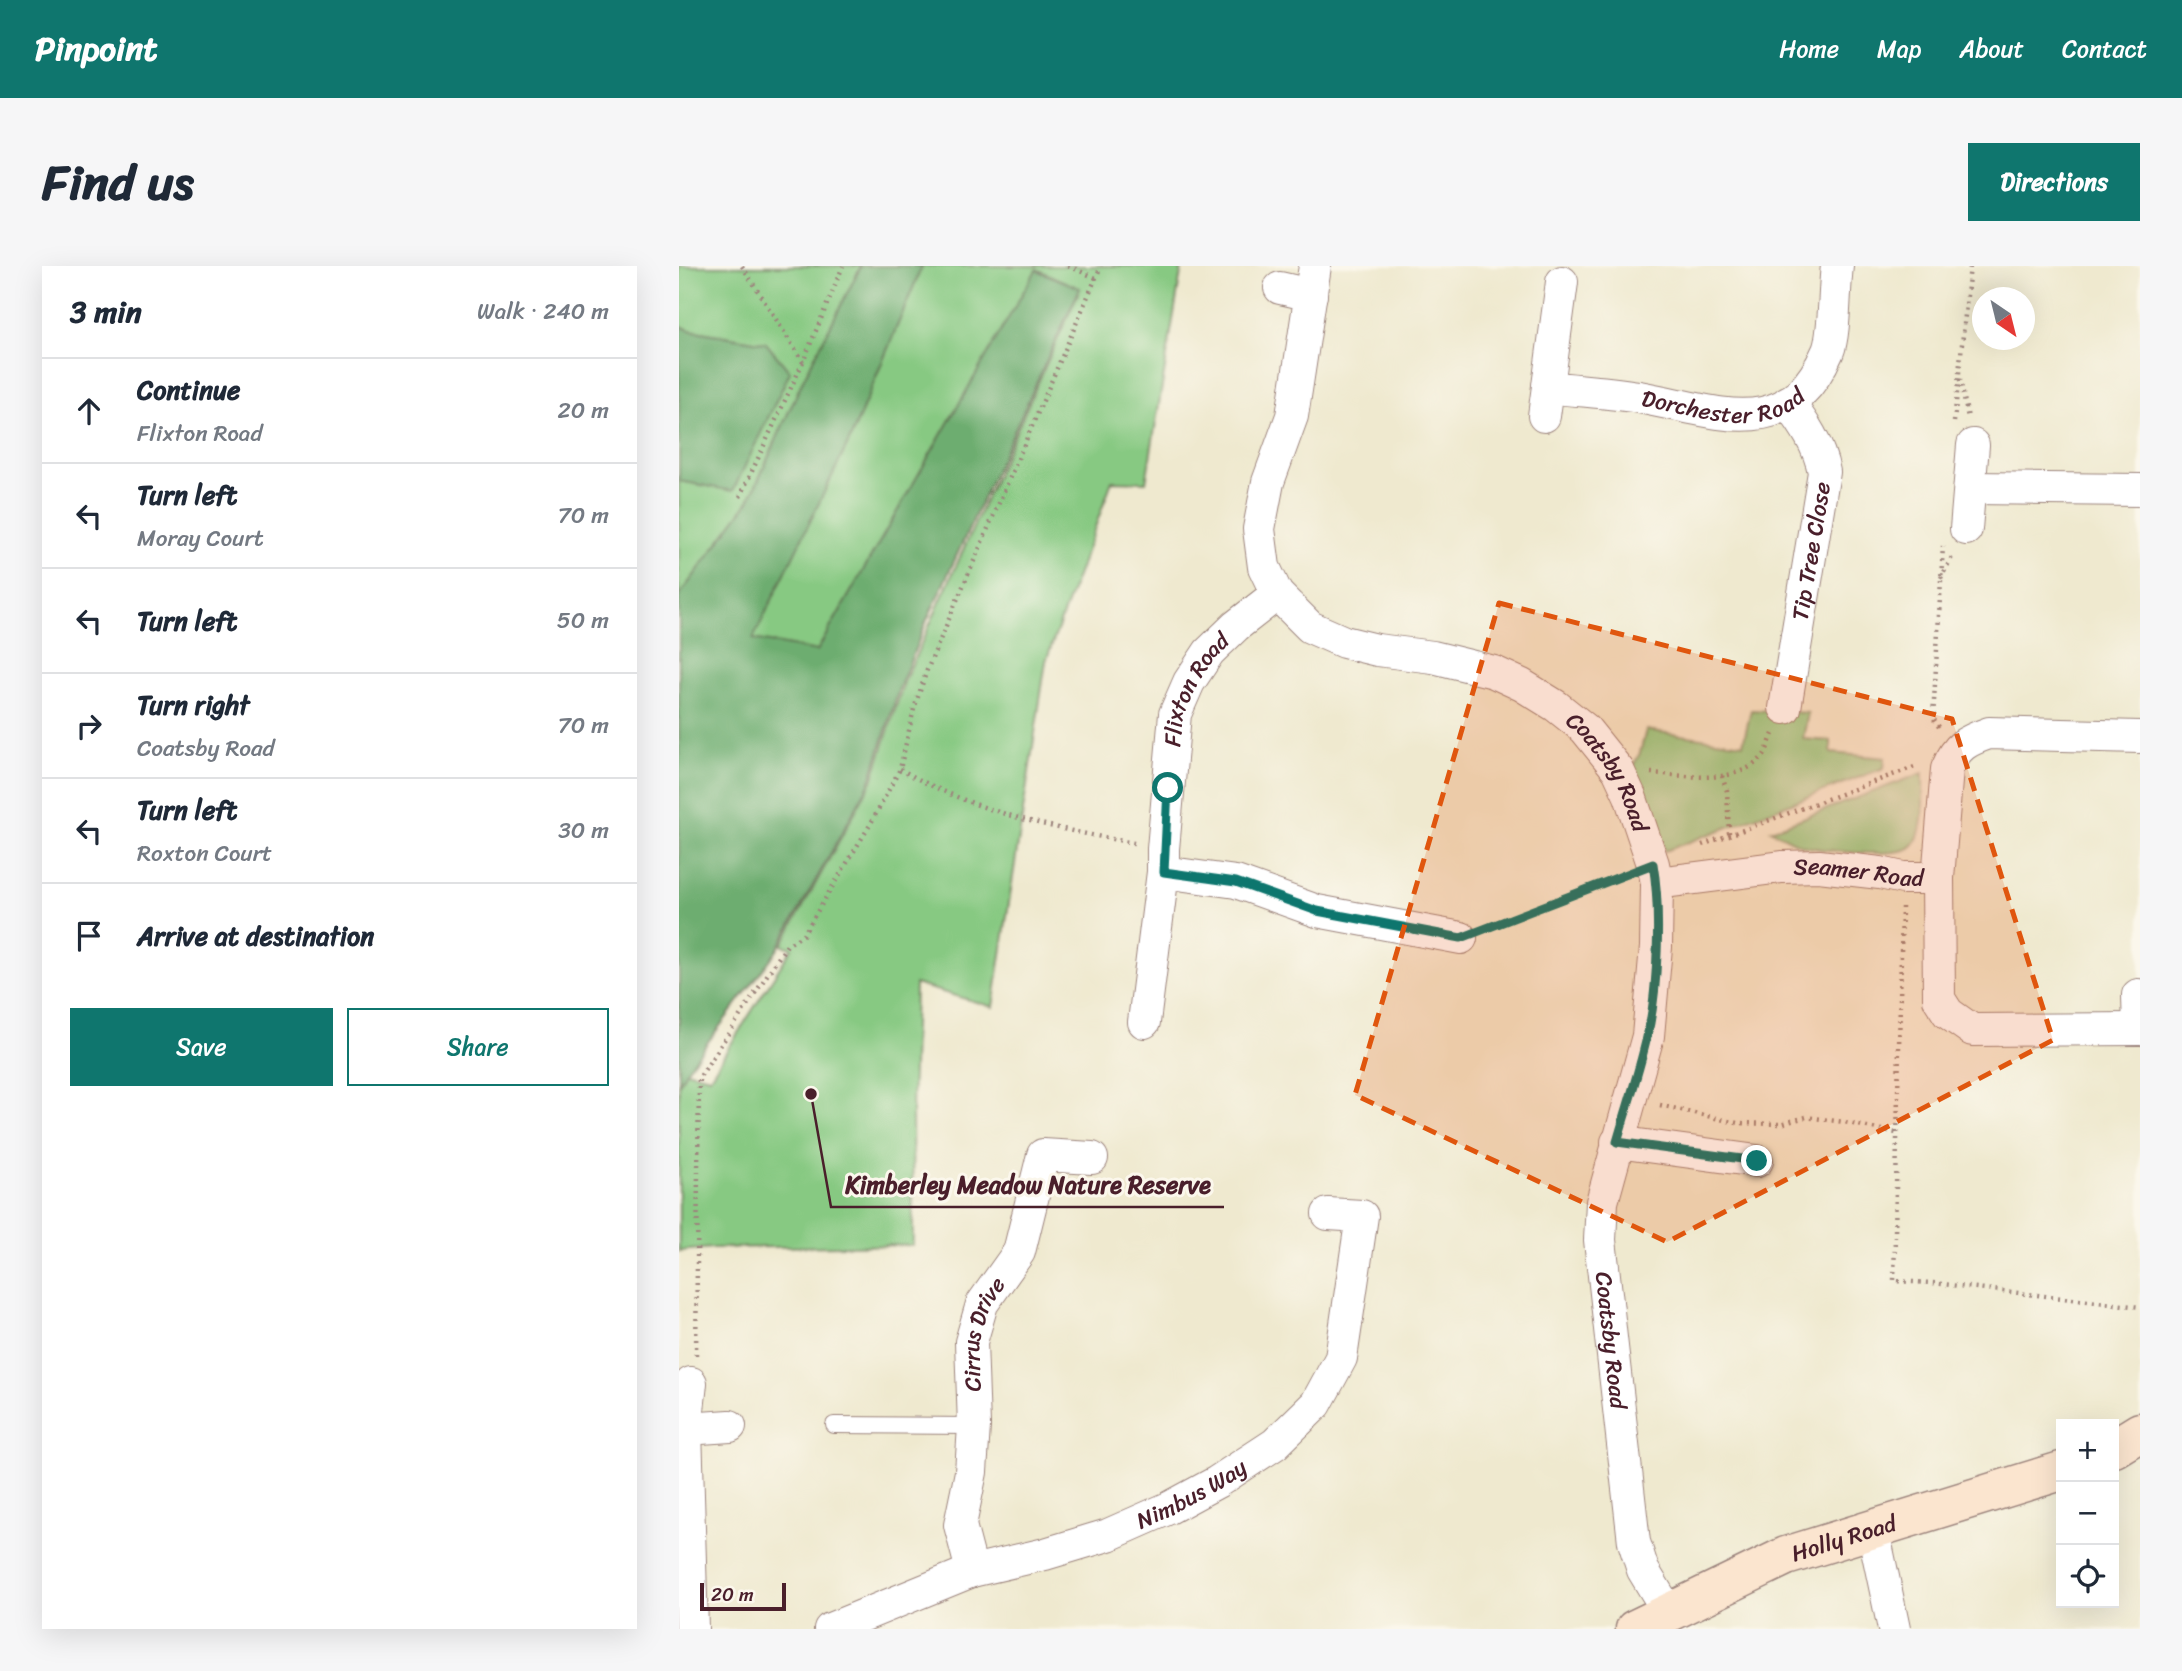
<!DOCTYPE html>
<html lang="en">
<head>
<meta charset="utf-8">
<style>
	:root { --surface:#fff; --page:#f6f6f7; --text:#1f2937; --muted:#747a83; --line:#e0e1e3; --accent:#0f766e }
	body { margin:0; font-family:Sriracha,sans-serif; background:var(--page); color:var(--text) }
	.controls { position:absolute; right:21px; bottom:21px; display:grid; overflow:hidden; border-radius:0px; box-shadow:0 7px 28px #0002 }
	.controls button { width:63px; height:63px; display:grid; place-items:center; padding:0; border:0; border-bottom:2px solid var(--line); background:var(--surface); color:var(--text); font:35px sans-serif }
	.compass { position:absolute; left:1293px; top:21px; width:63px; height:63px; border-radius:50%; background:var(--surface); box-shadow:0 7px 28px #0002; rotate:145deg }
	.scale { position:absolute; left:21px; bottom:18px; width:86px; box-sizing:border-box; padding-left:7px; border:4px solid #4a1f2b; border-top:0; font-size:19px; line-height:24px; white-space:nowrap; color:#4a1f2b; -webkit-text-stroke:5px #fbf7ec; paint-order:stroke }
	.stop { position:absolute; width:21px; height:21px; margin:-16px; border:5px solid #0f766e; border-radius:50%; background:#fff }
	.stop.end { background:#0f766e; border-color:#fff; box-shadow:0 2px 7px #0008 }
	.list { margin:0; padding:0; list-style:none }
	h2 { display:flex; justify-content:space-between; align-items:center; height:91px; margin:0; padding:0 28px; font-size:30px }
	h2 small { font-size:23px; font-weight:400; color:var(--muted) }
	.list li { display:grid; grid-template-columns:46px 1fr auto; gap:21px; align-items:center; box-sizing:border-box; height:105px; padding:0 28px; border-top:2px solid var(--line) }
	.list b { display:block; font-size:26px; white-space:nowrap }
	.list p { margin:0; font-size:23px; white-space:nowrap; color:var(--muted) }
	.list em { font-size:23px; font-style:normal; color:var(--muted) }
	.actions { display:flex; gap:14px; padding:21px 28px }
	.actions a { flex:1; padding:16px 0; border:2px solid var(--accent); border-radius:0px; text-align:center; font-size:24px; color:var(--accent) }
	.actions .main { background:var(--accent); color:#fff }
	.icon { flex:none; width:38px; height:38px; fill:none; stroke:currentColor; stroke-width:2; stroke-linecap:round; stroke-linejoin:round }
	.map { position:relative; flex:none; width:1461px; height:1363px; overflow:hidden; border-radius:0px }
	header { display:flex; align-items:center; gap:42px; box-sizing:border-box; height:98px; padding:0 35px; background:var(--accent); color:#fff }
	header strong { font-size:33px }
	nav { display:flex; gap:38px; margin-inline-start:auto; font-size:24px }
	.intro { display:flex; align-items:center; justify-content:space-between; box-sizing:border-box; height:168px; padding:0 42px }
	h1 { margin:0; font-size:49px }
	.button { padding:18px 32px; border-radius:0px; background:var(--accent); color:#fff; font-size:24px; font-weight:700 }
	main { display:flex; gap:42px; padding:0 42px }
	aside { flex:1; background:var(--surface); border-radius:0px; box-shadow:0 7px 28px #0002 }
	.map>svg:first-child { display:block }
	.green { fill:#87c982; stroke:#687456; stroke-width:2 }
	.forest { fill:#6dad70; stroke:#5c664e; stroke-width:2 }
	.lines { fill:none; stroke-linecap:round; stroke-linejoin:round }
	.lane-casing { stroke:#9c847d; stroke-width:18 }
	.street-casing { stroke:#9c847d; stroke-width:34 }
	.secondary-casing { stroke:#9c847d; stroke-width:41 }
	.path { stroke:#9c847d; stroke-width:4.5; stroke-dasharray:2 5; stroke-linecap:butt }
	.lane { stroke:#fff; stroke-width:16 }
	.street { stroke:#fff; stroke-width:32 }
	.secondary { stroke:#fbe5cf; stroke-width:38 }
	.route { stroke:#0f766e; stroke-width:9 }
	.marked { fill:#e0560e; fill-opacity:0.2; stroke:#e0560e; stroke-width:5; stroke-dasharray:14 9; stroke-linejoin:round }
	.labels { text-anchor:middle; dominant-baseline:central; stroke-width:6; stroke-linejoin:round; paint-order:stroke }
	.street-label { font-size:23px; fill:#4a1f2b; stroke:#fbf7ec }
	.leader { fill:none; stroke:#4a1f2b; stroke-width:2.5 }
	.callout-dot { fill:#4a1f2b; stroke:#fbf7ec; stroke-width:2.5 }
	.callout-label { font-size:24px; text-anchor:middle; font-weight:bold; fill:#4a1f2b; stroke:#fbf7ec; stroke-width:6; stroke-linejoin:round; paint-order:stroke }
</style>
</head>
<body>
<header>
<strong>Pinpoint</strong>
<nav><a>Home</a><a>Map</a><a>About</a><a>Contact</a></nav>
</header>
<div class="intro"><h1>Find us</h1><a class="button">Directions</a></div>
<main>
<aside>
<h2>3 min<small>Walk · 240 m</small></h2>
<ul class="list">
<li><svg class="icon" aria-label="ahead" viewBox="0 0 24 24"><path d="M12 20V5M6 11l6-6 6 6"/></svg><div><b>Continue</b><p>Flixton Road</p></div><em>20 m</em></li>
<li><svg class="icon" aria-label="left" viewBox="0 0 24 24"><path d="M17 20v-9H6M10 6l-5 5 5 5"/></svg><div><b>Turn left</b><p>Moray Court</p></div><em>70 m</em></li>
<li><svg class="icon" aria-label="left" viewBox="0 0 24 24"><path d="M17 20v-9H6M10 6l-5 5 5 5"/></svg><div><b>Turn left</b></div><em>50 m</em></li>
<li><svg class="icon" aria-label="right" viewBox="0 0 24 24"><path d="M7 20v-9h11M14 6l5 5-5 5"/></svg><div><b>Turn right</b><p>Coatsby Road</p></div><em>70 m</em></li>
<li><svg class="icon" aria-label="left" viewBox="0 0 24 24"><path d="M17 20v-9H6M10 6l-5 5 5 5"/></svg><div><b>Turn left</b><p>Roxton Court</p></div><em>30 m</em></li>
<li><svg class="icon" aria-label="arrive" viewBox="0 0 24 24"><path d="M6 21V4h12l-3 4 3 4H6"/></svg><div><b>Arrive at destination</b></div></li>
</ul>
<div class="actions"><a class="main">Save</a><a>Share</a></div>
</aside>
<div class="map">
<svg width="1461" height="1363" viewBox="0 0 1461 1363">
	<rect width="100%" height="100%" fill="#fbf7ec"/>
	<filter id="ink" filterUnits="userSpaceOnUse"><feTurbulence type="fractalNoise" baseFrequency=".0143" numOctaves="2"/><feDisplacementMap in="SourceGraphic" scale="14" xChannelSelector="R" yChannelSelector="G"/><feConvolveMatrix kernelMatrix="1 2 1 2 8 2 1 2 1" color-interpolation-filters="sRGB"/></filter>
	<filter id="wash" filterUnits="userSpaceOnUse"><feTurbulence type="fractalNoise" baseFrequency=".00686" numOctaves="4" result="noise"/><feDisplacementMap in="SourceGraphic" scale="28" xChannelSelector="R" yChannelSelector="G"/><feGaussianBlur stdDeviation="1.57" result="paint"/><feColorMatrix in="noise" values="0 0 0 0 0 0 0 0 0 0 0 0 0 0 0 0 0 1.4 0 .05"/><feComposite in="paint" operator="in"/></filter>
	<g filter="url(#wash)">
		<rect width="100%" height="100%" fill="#efe9cf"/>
		<path class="green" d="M0,0H182L124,114L70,235L0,330V215L54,224L87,77L10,64L0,59Z
			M243,0H503L467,216L433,215L367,395L314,741L236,718L233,845L234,979L34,982L0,985V818L7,805L31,811L113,682L103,679L193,515L225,416L401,23L358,3L138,385L73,373L172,171Z
			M1072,444L1129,447L1124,473L1152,475V487L1206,492L1205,502L986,585L952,504L961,487L967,464L1064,478Z
			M1244,507C1244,525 1247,567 1233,580C1220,593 1139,585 1122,579C1112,575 1102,569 1092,564Z"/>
		<path class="forest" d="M182,0H243L172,171L74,373L138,385L357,4L401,22L248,354L221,420L190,518L97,686L7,805L0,818V330L70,235L124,114Z
			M0,59L10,64L87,77L111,106L54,225L0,215Z"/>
	</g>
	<g filter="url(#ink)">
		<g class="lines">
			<defs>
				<path id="lane" d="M155,1159L295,1160"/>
				<g id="street">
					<path id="s1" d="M636,0L613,150L589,216L580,263L585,301L598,328L631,361L665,376L698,384L754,391L815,406L843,419L877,440L906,463L939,504L951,530L974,598L978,617L977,681L969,770L923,936L921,974L955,1276L964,1304L990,1347"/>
					<path d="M601,22L632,29"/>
					<path id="s2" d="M869,121C901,125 934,126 965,132C1041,146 1109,178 1149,85C1156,68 1155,22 1158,0"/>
					<path d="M865,150L883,16"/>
					<path d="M1291,222L1461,224"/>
					<path d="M1287,263L1294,179"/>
					<path id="s3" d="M1106,442L1145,206C1140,179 1125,158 1109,136"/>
					<path d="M1461,471L1310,467C1287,475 1278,479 1268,503L1259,612L1260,733L1269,747L1293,764L1461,763"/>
					<path d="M484,606L557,616L638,645L782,672"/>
					<path id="s4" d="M978,617L1103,601L1140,600L1201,607L1224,612H1259"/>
					<path d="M1459,729L1460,763"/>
					<path id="s5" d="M465,756L484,606V583L496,448L510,416L530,386L557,360L598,328"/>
					<path d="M938,876L1078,895"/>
					<path d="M12,1117L7,1163L13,1363"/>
					<path d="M7,1163L51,1160"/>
					<path d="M1194,1264L1215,1363"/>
					<path id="s6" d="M293,1305L281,1259L292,1206L295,1160L292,1076L303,1038L340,986L364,889L413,892"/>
					<path id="s7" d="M151,1363L293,1305L366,1288L429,1269L490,1242L538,1216L596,1178L637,1138L662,1092L683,950L649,948"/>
				</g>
				<g id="secondary">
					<path d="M1435,1182L1461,1166"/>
					<path id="s8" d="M956,1363L1107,1290L1382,1205"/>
				</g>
			</defs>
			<use href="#lane" class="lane-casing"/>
			<use href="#street" class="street-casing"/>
			<use href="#secondary" class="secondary-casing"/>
			<path class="path" d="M63,0L124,96
				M389,0L417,12
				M1281,113L1289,152
				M1275,156L1291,0
				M61,231L124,96L164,0
				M1262,312L1274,289
				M1260,461L1254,452L1264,280
				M221,503C295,546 372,562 455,577
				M972,507C1007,509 1058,521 1085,489C1089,483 1091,474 1094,468
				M1043,510L1048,525L1050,568
				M1023,579L1238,500
				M1223,641L1215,1015L1254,1017L1461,1041
				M808,662L946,609
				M981,839L1058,857L1102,858L1127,851L1165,856L1217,867
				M17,1089L20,812L108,679L124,669L191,559L221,503L235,443L248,404L422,0"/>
			<use href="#lane" class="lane"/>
			<use href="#street" class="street"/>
			<use href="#secondary" class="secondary"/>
		</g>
	</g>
	<g class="lines" filter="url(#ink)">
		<path class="route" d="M489,522L485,606L557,616L638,645L782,672L974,598C982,644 979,726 968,771C960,806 948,841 938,876L1078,895"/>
	</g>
	<path class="marked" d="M820,337L1273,453L1374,774L988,976L676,829Z"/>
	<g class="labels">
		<g class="street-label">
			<text stroke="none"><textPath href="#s2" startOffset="178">Dorchester Road</textPath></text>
			<text stroke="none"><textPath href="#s3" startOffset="159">Tip Tree Close</textPath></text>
			<text stroke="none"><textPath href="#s5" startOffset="340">Flixton Road</textPath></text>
			<text stroke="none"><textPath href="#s1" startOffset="732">Coatsby Road</textPath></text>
			<text stroke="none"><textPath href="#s4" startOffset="203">Seamer Road</textPath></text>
			<text stroke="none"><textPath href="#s6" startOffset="242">Cirrus Drive</textPath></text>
			<text stroke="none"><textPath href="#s1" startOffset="1320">Coatsby Road</textPath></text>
			<text stroke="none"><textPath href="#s7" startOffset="387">Nimbus Way</textPath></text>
			<text stroke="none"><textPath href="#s8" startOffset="228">Holly Road</textPath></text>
		</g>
	</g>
	<path class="leader" d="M132 828L152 941H545"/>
	<circle class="callout-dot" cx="132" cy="828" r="7"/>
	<g class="callout-label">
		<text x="349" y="927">Kimberley Meadow Nature Reserve</text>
	</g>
</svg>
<div class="controls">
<button>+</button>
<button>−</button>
<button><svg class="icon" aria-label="locate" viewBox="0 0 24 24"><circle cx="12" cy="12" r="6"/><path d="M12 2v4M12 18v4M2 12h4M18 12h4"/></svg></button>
</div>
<svg class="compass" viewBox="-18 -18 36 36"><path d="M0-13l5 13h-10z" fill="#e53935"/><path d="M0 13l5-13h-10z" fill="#747a83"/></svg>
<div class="scale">20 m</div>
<div class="stop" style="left:489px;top:522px"></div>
<div class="stop end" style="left:1078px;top:895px"></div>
</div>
</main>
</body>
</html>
